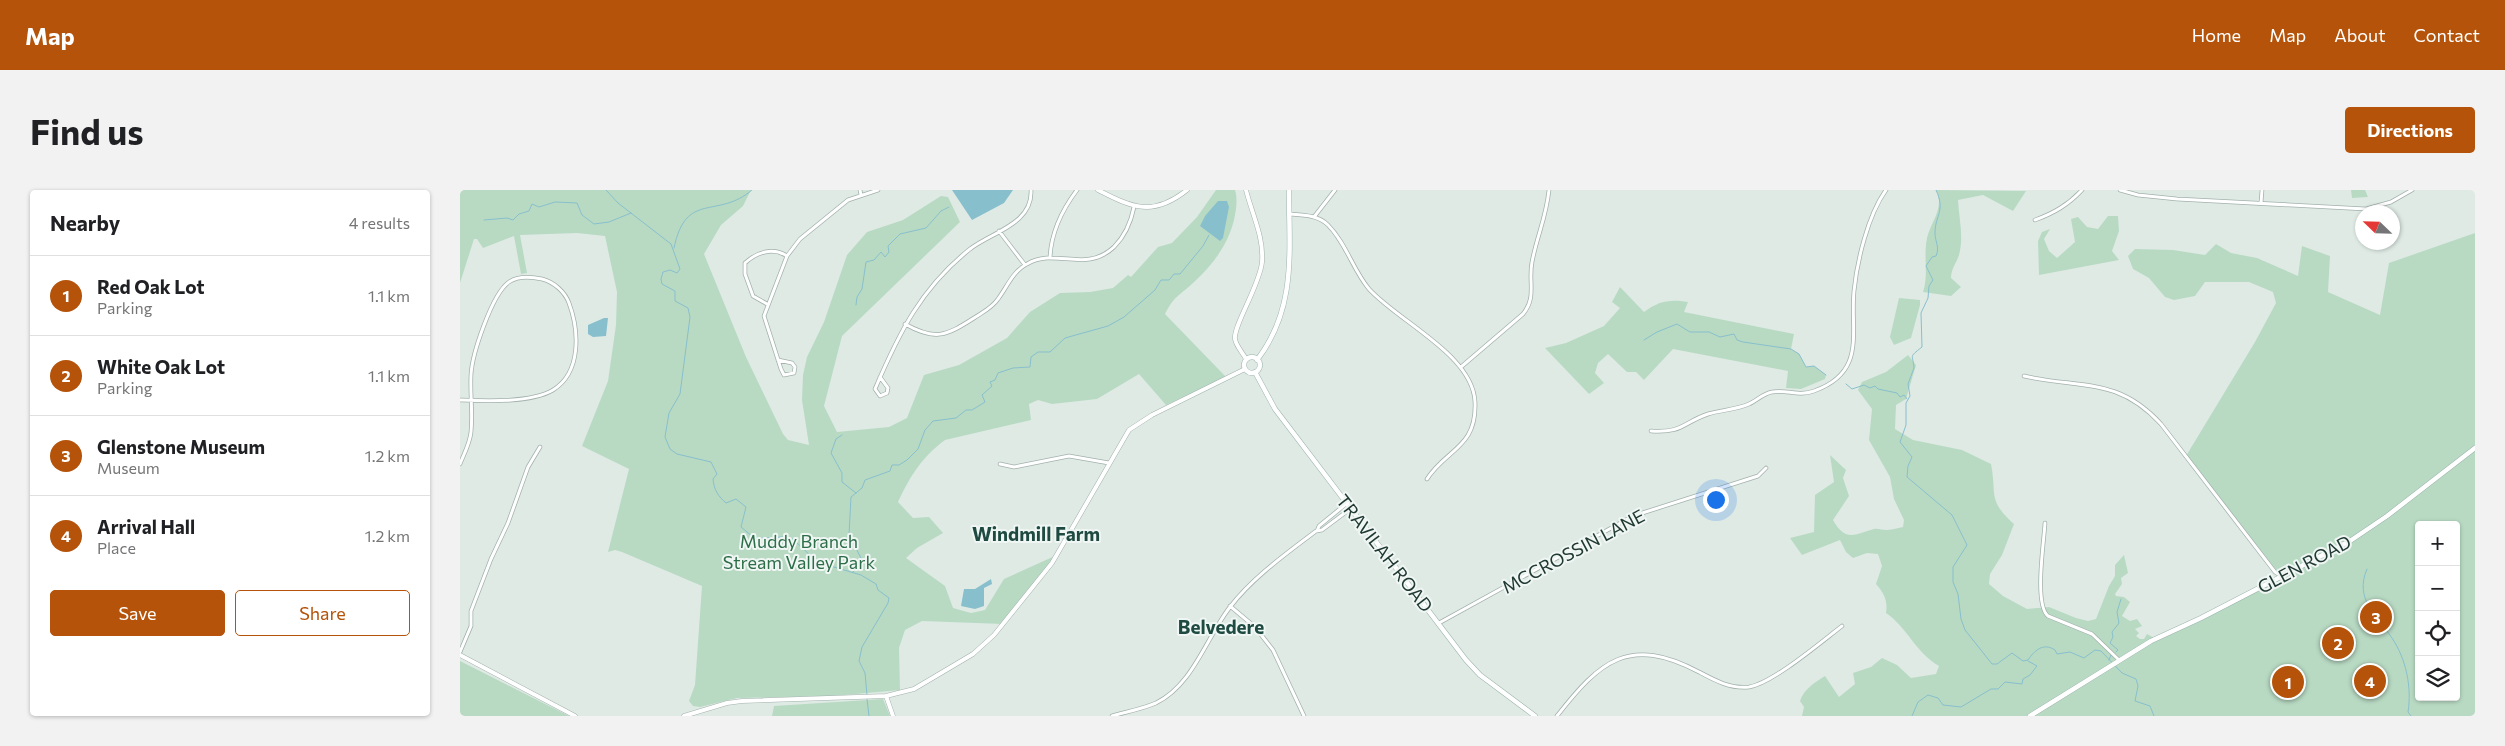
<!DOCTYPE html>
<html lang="en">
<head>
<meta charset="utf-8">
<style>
	:root { --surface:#fff; --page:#f2f2f2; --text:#202124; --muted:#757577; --line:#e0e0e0; --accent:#b45309 }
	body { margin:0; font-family:Commissioner,sans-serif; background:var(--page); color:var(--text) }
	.controls { position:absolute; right:15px; bottom:15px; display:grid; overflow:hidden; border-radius:5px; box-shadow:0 1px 4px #0004 }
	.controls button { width:45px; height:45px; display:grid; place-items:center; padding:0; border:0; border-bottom:1px solid var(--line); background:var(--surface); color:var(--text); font:25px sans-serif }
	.compass { position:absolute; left:1895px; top:15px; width:45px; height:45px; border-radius:50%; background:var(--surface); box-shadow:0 1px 4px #0004; rotate:293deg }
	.you { position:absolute; left:1255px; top:309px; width:18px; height:18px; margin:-12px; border:4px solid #fff; border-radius:50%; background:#1a73e8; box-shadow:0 0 0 8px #1a73e833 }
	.badge { display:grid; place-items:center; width:32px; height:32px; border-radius:50%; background:var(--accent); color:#fff; font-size:16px; font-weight:700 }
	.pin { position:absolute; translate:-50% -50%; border:2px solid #fff; box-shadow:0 1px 5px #0006 }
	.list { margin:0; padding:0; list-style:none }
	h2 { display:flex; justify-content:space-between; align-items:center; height:65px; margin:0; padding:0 20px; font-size:21px }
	h2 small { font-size:16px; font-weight:400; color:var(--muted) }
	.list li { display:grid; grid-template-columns:32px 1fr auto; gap:15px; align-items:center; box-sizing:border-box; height:80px; padding:0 20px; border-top:1px solid var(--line) }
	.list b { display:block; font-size:19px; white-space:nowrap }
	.list p { margin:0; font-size:16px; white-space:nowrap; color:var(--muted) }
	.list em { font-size:16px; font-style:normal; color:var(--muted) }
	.actions { display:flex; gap:10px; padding:15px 20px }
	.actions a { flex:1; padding:11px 0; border:1px solid var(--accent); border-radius:5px; text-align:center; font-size:18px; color:var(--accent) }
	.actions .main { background:var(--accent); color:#fff }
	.icon { flex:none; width:28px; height:28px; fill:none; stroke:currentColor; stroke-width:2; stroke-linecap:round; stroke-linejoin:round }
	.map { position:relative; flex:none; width:2015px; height:526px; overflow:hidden; border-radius:5px }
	header { display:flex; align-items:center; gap:30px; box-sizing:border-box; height:70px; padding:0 25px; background:var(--accent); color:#fff }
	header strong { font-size:24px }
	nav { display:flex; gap:28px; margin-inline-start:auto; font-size:18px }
	.intro { display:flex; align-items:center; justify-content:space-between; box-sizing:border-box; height:120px; padding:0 30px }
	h1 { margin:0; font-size:35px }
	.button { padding:12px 22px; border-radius:5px; background:var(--accent); color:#fff; font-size:18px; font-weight:700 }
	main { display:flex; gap:30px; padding:0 30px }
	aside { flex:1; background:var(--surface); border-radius:5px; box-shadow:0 1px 4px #0004 }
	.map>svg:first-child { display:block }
	.green { fill:#b8dac3; fill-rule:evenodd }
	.water { fill:#88bfcd }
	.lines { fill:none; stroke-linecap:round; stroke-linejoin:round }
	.stream { stroke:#88bfcd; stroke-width:1 }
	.minor-casing { stroke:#a2b1ac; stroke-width:4.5 }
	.tertiary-casing { stroke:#a2b1ac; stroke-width:5 }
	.secondary-casing { stroke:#9eb5ae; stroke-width:5.5 }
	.minor { stroke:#fff; stroke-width:3 }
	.tertiary { stroke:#fff; stroke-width:4 }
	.secondary { stroke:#fff; stroke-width:4.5 }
	.labels { text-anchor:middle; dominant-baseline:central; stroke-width:4; stroke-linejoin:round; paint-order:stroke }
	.park-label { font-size:18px; fill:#2d6e49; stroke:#eff6f3 }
	.street-label { font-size:18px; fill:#213933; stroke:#eff6f3 }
	.neighbourhood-label { font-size:19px; font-weight:bold; fill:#1e4a41; stroke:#eff6f3 }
</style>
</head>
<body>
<header>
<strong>Map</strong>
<nav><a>Home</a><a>Map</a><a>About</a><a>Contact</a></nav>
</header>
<div class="intro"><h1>Find us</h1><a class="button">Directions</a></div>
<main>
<aside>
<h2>Nearby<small>4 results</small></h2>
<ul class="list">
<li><span class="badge">1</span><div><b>Red Oak Lot</b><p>Parking</p></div><em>1.1 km</em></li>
<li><span class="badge">2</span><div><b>White Oak Lot</b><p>Parking</p></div><em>1.1 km</em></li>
<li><span class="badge">3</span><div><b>Glenstone Museum</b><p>Museum</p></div><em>1.2 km</em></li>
<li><span class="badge">4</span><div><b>Arrival Hall</b><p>Place</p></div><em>1.2 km</em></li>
</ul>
<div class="actions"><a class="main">Save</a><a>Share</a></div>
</aside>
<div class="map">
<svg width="2015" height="526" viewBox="0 0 2015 526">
	<rect width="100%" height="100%" fill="#dfeae5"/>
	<path class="green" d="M0,0H291L283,16L261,35L244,64L286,167L323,244L328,250L349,255L342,210L343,185L347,167L364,132L387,65L407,42L443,30L481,6L488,7L500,32L382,146L364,216L377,242L429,237L447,228L464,185L499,175L547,148L570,122L600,103L630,102L653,98L668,85L671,87L698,57L712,53L737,27L756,0H775C778,10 776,20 774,30C768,55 752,76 733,93C718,107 715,105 705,124L766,187L706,215L679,184L637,209L592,214L578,210L569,214L571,230L485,250C461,268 451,285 438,312L453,328L469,327L483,343L457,358L446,368L485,396L493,418L511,423L525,420L544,389L597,365L543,434L462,431L445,440L439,458L440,500L373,506L277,508L240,517L233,516L229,511L235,495L242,396L162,362L155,360L148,362L169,279L122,256L148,191L156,135L157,102L145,46L117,43L60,45L67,83L61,84L54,46L23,58L17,49H14L0,93Z
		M1476,0L1566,1L1553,21L1523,5L1498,10C1499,29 1504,47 1499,65C1496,74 1491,79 1491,88L1501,97L1491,106L1463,102C1469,83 1463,69 1467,48C1471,31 1485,18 1476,0Z
		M1891,0H1905L1908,7L1892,8Z
		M1648,26H1658L1659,41L1652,61L1659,70L1579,85L1578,51L1582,42L1590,39L1584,49L1589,61L1597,68L1615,52L1611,29L1618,27L1627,37L1638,39Z
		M2015,43V526H1342L1344,517L1340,511C1344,499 1354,493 1365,486L1379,507L1395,494L1393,483L1411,477L1422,468L1437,475L1451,488L1476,484L1479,476C1455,462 1447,437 1426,423C1428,411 1424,403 1416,394L1422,376L1418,364L1407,363L1393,368L1386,362L1380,350L1342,365L1330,348L1354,342L1355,305L1374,292L1370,265L1386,280L1383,288L1389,306L1373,330C1386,353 1395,344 1414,339C1418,338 1422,340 1426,340C1431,340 1437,338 1443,337L1444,330L1434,309L1430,287L1409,250L1412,219L1398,200L1402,192L1426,182L1448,165L1456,175L1446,209L1436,215L1435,239L1453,250L1502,260L1531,274C1537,304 1527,310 1554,334L1542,365L1530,384L1529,394L1543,406L1567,419L1589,417L1616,428L1628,431L1636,429L1649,396L1655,386V375L1664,365L1668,383L1661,388L1662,394L1655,404L1656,406L1664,407L1670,412L1662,426L1670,431L1677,429L1682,436L1675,439L1679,443L1676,446L1680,449H1684L1687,444L1696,449L1821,387L1815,382L1726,266L1795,152L1816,113L1813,102L1789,92H1745L1735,106L1714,110L1705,107L1689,88L1673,79L1668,66L1675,59L1713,60L1745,65L1756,54L1771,63L1797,68L1838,86L1842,56L1870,66L1868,102L1920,125L1929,73ZM1959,335H1996V507H1959Z
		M1160,97L1184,122C1199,111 1209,109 1228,112L1224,122L1334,144L1331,159L1339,164L1346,177L1354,176L1366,185L1365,189L1341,199L1326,198L1328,181L1213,159L1184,190L1176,182H1167L1148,164L1138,173L1135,183L1144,193L1129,204L1085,158L1106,153L1144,136L1160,118L1152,112Z
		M1439,108L1460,110V115L1451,148L1434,155L1430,147Z
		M0,471L109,526H0Z
		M423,509L430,526H312L314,516Z"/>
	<path class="water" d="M492,0H553L544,13L512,30Z
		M758,11H767L769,17L763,48L760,51L740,36L745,26Z
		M144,128H148L146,146L133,147L128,144V135Z
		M531,389L532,394L524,398V416L515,419L501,416L504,399H515Z"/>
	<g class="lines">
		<path class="stream" d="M146,0L158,13L211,54L220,79L217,83L210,80L203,82L201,89L202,94L215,101V111L228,118L230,127L220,204L209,223L205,247L210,259L217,264L251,272L257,284L253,289C254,300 258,306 266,313L276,309L286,317L281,337L293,347L298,348L323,347L333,349L357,372L401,385L416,394L418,400L429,408L428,413L402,457L399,471L405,483L407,505
			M1476,0C1486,21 1475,25 1475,43C1475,52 1480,57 1476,66L1472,67L1466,76L1473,90L1469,96L1468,108L1461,123L1462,157C1448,168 1453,164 1454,178L1448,194L1450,206L1446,213V235L1440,252L1452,267L1448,276L1447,287L1492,325L1507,355L1493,377V392L1498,404L1501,429L1505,440L1532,474H1537L1552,463L1563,471L1568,470C1574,461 1583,452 1595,460L1597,464L1610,462L1624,468L1635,460L1641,461L1662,483L1676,489L1678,496L1675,511L1690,516L1694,526
			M24,30L47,28L53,30L59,24L69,21L72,14L79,17L95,12L117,13L122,25L134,34L149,32L171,23
			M214,58C226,0 257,30 292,0
			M396,115L397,107L402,99L406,72L414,70L421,62L425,67L429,62L428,56L440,44L466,38L481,21L489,17
			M1184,150L1197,142L1217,134L1230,142H1249L1260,147L1274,144L1277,150L1283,152L1331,159L1339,164L1346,177L1354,176L1366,185
			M1386,194L1392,199L1404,195L1410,198L1415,196L1418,199L1437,203L1440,207L1444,205L1447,209
			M382,245L376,249L371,263L382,283V292L396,303
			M1907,379C1894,409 1916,425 1932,448C1946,469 1952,497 1948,522L1951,526
			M393,382L402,370L389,345L391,307L402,298L405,290L430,281L432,275H439L447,270L458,259L465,240L473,231L496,228L506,220H512L525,212L522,205L532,196L530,192L535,190L538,183L553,178L570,177L571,167L578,162H590L605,148L648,136L664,127L695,100L701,90H709L714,84H720L743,56L749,45
			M1656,462L1658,460L1650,453L1653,447L1652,442L1659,433L1657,422L1661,409
			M1649,470L1651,465
			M407,509L409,526
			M1452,526L1458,512L1468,505L1478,508L1483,515L1501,517L1531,499H1538L1545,492L1562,494L1563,489L1570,485L1577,476L1568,471"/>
		<defs>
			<path id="minor" d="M400,0L401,5
				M1660,0L1678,5L1717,9L1906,19L1931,12L1952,0
				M1801,13L1802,0
				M829,24C843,25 858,25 868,35C886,53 893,80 909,99C939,132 1013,165 1015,212C1017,258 986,259 967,289
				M854,27L875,0
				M1575,30C1594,23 1608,15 1622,0
				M539,41L565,75
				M590,68C591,42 602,20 617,0
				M307,114L293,106L285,84V73C297,62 313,57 327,66
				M445,134C475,151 486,146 514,128C523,122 532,118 538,109C547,97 553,81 567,74C596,57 625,84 654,57C665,46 671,32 674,17
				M318,170L332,173L335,177L334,183L324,185L321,179L304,126L327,66L340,49L388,10L418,0
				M1001,177L1063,124C1077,107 1068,92 1072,72C1077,46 1086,28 1089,0
				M1564,186C1620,199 1657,186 1701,234L1815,382L1821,386
				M420,187L428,198L427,203L420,206L415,199C439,143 461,98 510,59C532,42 573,34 571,0
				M0,210C26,211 71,213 93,200C122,182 119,140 109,113C105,102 94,92 82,89C72,87 58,86 49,92C32,104 12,164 11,185C10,204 13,223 11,242C10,253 4,264 0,274
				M1191,241C1223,243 1222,233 1248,224C1261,220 1275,220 1289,214C1296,211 1304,203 1312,202C1326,199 1339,207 1354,201C1407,182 1390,143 1394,101C1397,71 1408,25 1426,0
				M540,274L554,277L609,266L649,273
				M1585,333C1584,352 1574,414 1588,426L1632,444L1659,470
				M857,341L859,336L886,314
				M770,416L795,437L813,460L844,526
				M979,433L1173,326L1298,286L1306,278
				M0,462L11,436V421L31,369L48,333L68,277L80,257
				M652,526C666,522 682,519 696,513C733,495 746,448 770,417C793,387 826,364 856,341L862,340L890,319
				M1097,526C1140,471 1169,445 1239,482C1254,490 1270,499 1289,497C1313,493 1361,452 1382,436"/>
			<path id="tertiary" d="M638,0C673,18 693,27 727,0
				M786,0C792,24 804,47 802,72C800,95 773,136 775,149C776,156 783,163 786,169
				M0,465L115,526
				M426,506L433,526
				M224,526L267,513L282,511L426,506L454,499L513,464L534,445L592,373L669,240L692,225L785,179"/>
			<path id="secondary" d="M784 175a8 8 0 1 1 16 0a8 8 0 1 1-16 0Z
				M797,170C837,118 829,61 829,0
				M795,182L815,219L1006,470L1020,485L1075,526
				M1570,526L1691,451L1741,428L1890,351L1927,326L2015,258"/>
		</defs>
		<use href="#minor" class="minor-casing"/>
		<use href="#tertiary" class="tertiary-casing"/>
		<use href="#secondary" class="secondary-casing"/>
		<use href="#minor" class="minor"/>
		<use href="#tertiary" class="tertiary"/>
		<use href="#secondary" class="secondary"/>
	</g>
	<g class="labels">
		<g class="park-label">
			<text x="339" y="351">Muddy Branch<tspan x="339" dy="21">Stream Valley Park</tspan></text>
		</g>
		<g class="street-label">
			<text transform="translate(1113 361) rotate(-28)">MCCROSSIN LANE</text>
			<text transform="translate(925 363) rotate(52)">TRAVILAH ROAD</text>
			<text transform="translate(1844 374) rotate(-28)">GLEN ROAD</text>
		</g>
		<g class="neighbourhood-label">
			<text x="576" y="343">Windmill Farm</text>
			<text x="761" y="436">Belvedere</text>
		</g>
	</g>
</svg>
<div class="controls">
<button>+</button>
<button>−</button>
<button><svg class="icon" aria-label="locate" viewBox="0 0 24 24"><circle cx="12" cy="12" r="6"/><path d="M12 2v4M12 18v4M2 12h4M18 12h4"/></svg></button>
<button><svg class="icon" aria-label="layers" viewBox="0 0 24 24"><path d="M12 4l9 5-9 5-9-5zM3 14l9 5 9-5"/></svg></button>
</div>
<svg class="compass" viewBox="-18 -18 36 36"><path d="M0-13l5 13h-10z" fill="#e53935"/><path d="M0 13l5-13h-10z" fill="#757577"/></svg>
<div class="you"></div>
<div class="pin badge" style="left:1828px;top:492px">1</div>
<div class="pin badge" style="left:1878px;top:453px">2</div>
<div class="pin badge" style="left:1916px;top:427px">3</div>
<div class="pin badge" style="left:1910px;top:491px">4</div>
</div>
</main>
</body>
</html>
